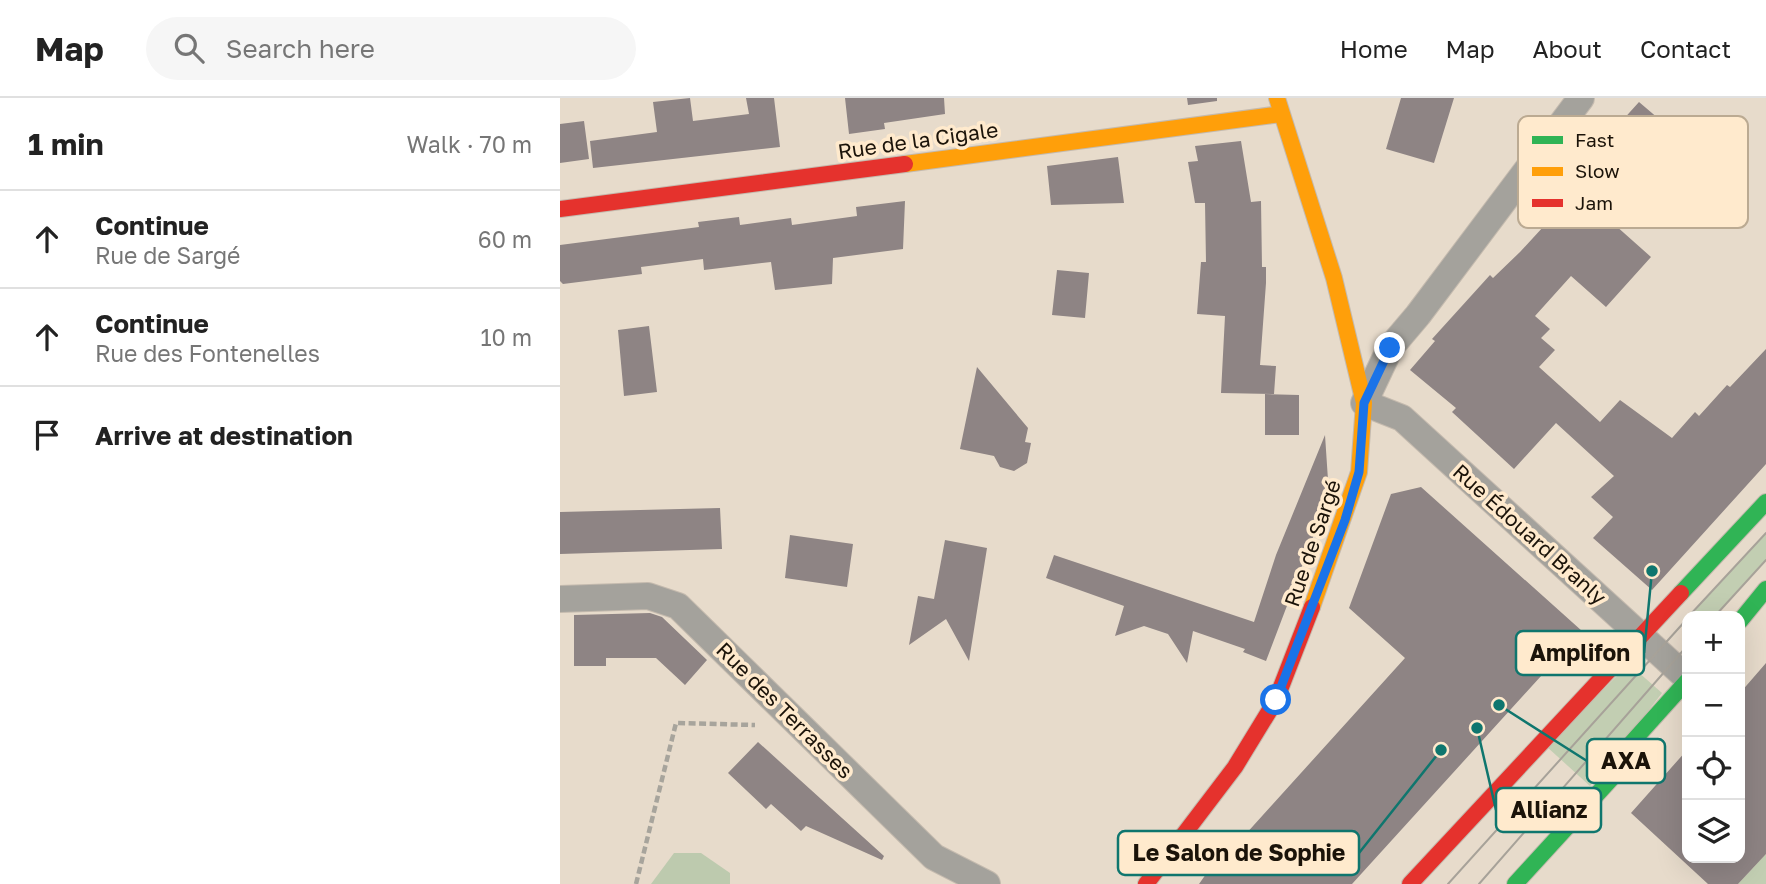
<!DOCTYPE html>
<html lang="en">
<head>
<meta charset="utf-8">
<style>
	:root { --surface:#fff; --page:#f6f6f6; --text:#222; --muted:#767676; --line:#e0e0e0 }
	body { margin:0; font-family:"Golos Text",sans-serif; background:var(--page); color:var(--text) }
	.controls { position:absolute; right:21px; bottom:21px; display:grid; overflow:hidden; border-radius:14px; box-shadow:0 7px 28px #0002 }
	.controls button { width:63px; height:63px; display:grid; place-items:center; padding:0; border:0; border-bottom:2px solid var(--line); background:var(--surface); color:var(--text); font:35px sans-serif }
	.stop { position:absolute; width:21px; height:21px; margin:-16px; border:5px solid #1a73e8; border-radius:50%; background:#fff }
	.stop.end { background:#1a73e8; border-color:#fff; box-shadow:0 2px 7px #0008 }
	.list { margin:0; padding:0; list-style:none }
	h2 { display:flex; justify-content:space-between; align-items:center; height:91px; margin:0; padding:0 28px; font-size:30px }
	h2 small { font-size:23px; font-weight:400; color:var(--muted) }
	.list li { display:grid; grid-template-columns:46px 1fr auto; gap:21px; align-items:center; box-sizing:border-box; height:98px; padding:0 28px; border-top:2px solid var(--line) }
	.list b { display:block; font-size:26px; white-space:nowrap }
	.list p { margin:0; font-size:23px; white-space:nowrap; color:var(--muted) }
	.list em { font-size:23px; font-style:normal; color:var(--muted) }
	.icon { flex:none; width:38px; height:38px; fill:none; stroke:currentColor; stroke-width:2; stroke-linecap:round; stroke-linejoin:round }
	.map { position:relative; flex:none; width:1206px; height:786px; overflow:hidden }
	header { display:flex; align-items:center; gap:42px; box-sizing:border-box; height:98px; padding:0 35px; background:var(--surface); border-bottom:2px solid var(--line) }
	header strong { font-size:33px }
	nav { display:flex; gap:38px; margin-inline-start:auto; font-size:24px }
	.search { width:490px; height:63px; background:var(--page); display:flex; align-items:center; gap:18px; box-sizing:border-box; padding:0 24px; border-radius:38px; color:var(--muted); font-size:26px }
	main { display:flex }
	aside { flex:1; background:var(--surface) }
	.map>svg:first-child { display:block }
	.green { fill:#c2ceb2 }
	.forest { fill:#bdcaae }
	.building { fill:#8e8484 }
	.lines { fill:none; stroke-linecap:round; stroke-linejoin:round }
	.street-casing { stroke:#c4baae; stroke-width:28 }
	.fast-casing { stroke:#c4baae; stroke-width:18 }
	.slow-casing { stroke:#c4baae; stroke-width:18 }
	.jam-casing { stroke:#c4baae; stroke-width:18 }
	.path { stroke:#a7a49c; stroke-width:4.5; stroke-dasharray:7 3.5; stroke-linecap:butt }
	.street { stroke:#a4a29c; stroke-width:26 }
	.fast { stroke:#30b455; stroke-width:16 }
	.slow { stroke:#ff9f0a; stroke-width:16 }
	.jam { stroke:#e5322d; stroke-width:16 }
	.tram { stroke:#a7a299; stroke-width:2 }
	.route { stroke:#1a73e8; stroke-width:9 }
	.labels { text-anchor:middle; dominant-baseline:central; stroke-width:7; stroke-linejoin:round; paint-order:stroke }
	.street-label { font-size:21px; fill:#1b1309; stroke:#ffeacd }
	.key { fill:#ffeacd; stroke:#bbaa92; stroke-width:2 }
	.key-label { font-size:19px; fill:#1b1309 }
	.leader { fill:none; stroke:#0f766e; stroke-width:2.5 }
	.callout-dot { fill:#0f766e; stroke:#ffeacd; stroke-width:2.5 }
	.callout { fill:#ffeacd; stroke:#0f766e; stroke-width:2.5 }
	.callout-label { font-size:23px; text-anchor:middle; font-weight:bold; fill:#1b1309 }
</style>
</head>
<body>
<header>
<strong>Map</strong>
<div class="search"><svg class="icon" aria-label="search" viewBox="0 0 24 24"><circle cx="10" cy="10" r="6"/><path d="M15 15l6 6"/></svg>Search here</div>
<nav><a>Home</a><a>Map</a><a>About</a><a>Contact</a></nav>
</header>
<main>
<aside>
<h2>1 min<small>Walk · 70 m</small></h2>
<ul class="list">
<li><svg class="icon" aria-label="ahead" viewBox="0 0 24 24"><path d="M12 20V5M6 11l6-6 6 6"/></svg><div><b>Continue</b><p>Rue de Sargé</p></div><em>60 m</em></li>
<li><svg class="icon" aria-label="ahead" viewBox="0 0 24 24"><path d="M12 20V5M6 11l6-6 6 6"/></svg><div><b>Continue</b><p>Rue des Fontenelles</p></div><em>10 m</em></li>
<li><svg class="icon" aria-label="arrive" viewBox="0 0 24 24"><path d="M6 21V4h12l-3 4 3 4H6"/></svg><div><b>Arrive at destination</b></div></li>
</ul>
</aside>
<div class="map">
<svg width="1206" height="786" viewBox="0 0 1206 786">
	<rect width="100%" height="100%" fill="#e7dbcb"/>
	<path class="green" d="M1206,435V462L1155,518H1143L1135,512Z
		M1069,566L1102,595L1030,688L986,648Z
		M1206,756V786H1178Z"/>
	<path class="forest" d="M114,755H141L170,775V786H91Z"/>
	<path class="building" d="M130,0L133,23L189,16L186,0H214L220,49L33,70L30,43L97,34L93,4Z
		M285,0H384L385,16L324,25L325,31L289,36Z
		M627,0H657V3L628,7Z
		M841,0H894L874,65L826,51Z
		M1079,4L1119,38L1105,55L1112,60L1055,127L1091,159L1046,209L1011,178L975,218L990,231L981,240L995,252L979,269L1040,324L1060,302L1112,340L1135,314L1139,318L1167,287L1170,289L1206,251V366L1092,492L1033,440L1053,419L1031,399L1054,378L996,325L954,371L892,314L896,310L850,272L875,243L872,241L930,177L933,180L960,154L1040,67L1034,62L1054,38L1051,35Z
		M24,23L29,61L0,65V26Z
		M681,43L691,104L701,103L702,169H706V185L700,267L716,268L714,296L661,295L665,218L637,216L641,164H646L645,105H635L628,64L638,63L635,48Z
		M558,59L564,105L491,107L487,68Z
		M345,103L343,151L273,160L272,186L215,192L211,164L144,172L143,161L81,169L82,176L3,186L0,183V147L139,129L138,124L179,119L180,127L231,120L232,127L297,118L296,109Z
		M497,172L529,175L525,220L492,217Z
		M89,228L97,294L64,298L58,232Z
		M417,269L468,330L465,344L471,345L467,365L454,373L440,369L434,358L400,351Z
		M705,296L739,297V337H705Z
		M765,337L769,397L706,563L683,554L685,551L633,533L627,565L608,536L584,528L555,538L564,508L486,480L494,457L694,524L716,457Z
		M861,389L1022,533L792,786H639L677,732L684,738L845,560L789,510L831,396Z
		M160,410L162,451L0,456V414Z
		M230,437L293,446L287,489L225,480Z
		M385,442L427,450L409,563L386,521L349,547L358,498L374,501Z
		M90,515L102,519L147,562L125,587L96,560H46V568H14V517Z
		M1206,565V756L1178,786H1148L1071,715L1127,652V760H1180V595Z
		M198,644L324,758L322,762L246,728L241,733L211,706L206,711L168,675Z"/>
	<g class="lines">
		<defs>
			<path id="street" d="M1021,0L858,217L830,250L804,305L842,320L1127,580
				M0,501L88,498L118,508L374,759L427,786"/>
			<path id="fast" d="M1121,495L1206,404
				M1180,523L1206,491
				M955,786L1051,681L1064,653L1127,583"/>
			<path id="slow" d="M717,0L774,180L804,305L799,374L752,509
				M345,66L721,16"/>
			<path id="jam" d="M0,111L345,66
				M586,786L675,669L716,602L752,509
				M850,786L1121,495"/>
		</defs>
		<use href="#street" class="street-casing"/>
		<use href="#fast" class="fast-casing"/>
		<use href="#slow" class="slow-casing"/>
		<use href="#jam" class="jam-casing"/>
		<path class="path" d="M76,786L116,625L195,627"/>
		<use href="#street" class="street"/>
		<use href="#fast" class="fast"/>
		<use href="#slow" class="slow"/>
		<use href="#jam" class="jam"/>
		<path class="tram" d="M1129,518L1206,435
			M1155,518L1206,462
			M888,786L1127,521
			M919,786L1127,548"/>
	</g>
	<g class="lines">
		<path class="route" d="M716,602L785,422L799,374L804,305L830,250"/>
	</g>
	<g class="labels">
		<g class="street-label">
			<text transform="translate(358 42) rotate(-8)">Rue de la Cigale</text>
			<text transform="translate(970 436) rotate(42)">Rue Édouard Branly</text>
			<text transform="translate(752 445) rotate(-71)">Rue de Sargé</text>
			<text transform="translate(225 612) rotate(45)">Rue des Terrasses</text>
		</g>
	</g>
	<rect x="958" y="18" width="230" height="112" rx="10" class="key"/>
	<rect x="972" y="38" width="31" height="8" fill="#30b455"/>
	<rect x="972" y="69" width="31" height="9" fill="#ff9f0a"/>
	<rect x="972" y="101" width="31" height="8" fill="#e5322d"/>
	<g class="key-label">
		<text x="1015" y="49">Fast</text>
		<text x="1015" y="80">Slow</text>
		<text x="1015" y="112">Jam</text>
	</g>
	<path class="leader" d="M1092 473L1084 555M939 607L1027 663M917 630L936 712M881 652L799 755"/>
	<g class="callout-dot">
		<circle cx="1092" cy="473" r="7"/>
		<circle cx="939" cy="607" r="7"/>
		<circle cx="917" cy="630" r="7"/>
		<circle cx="881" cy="652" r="7"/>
	</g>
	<g class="callout">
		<rect x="956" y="533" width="128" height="44" rx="7"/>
		<rect x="1027" y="641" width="78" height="44" rx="7"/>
		<rect x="936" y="690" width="105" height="44" rx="7"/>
		<rect x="558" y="733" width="241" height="44" rx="7"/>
	</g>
	<g class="callout-label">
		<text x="1020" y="563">Amplifon</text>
		<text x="1066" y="671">AXA</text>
		<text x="989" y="720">Allianz</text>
		<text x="679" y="763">Le Salon de Sophie</text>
	</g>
</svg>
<div class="controls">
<button>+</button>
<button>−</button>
<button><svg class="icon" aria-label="locate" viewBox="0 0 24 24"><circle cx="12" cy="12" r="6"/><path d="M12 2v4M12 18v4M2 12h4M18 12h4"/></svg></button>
<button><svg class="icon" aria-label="layers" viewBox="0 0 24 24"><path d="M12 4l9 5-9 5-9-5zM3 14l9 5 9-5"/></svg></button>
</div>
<div class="stop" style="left:716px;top:602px"></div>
<div class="stop end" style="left:830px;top:250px"></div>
</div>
</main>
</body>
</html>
